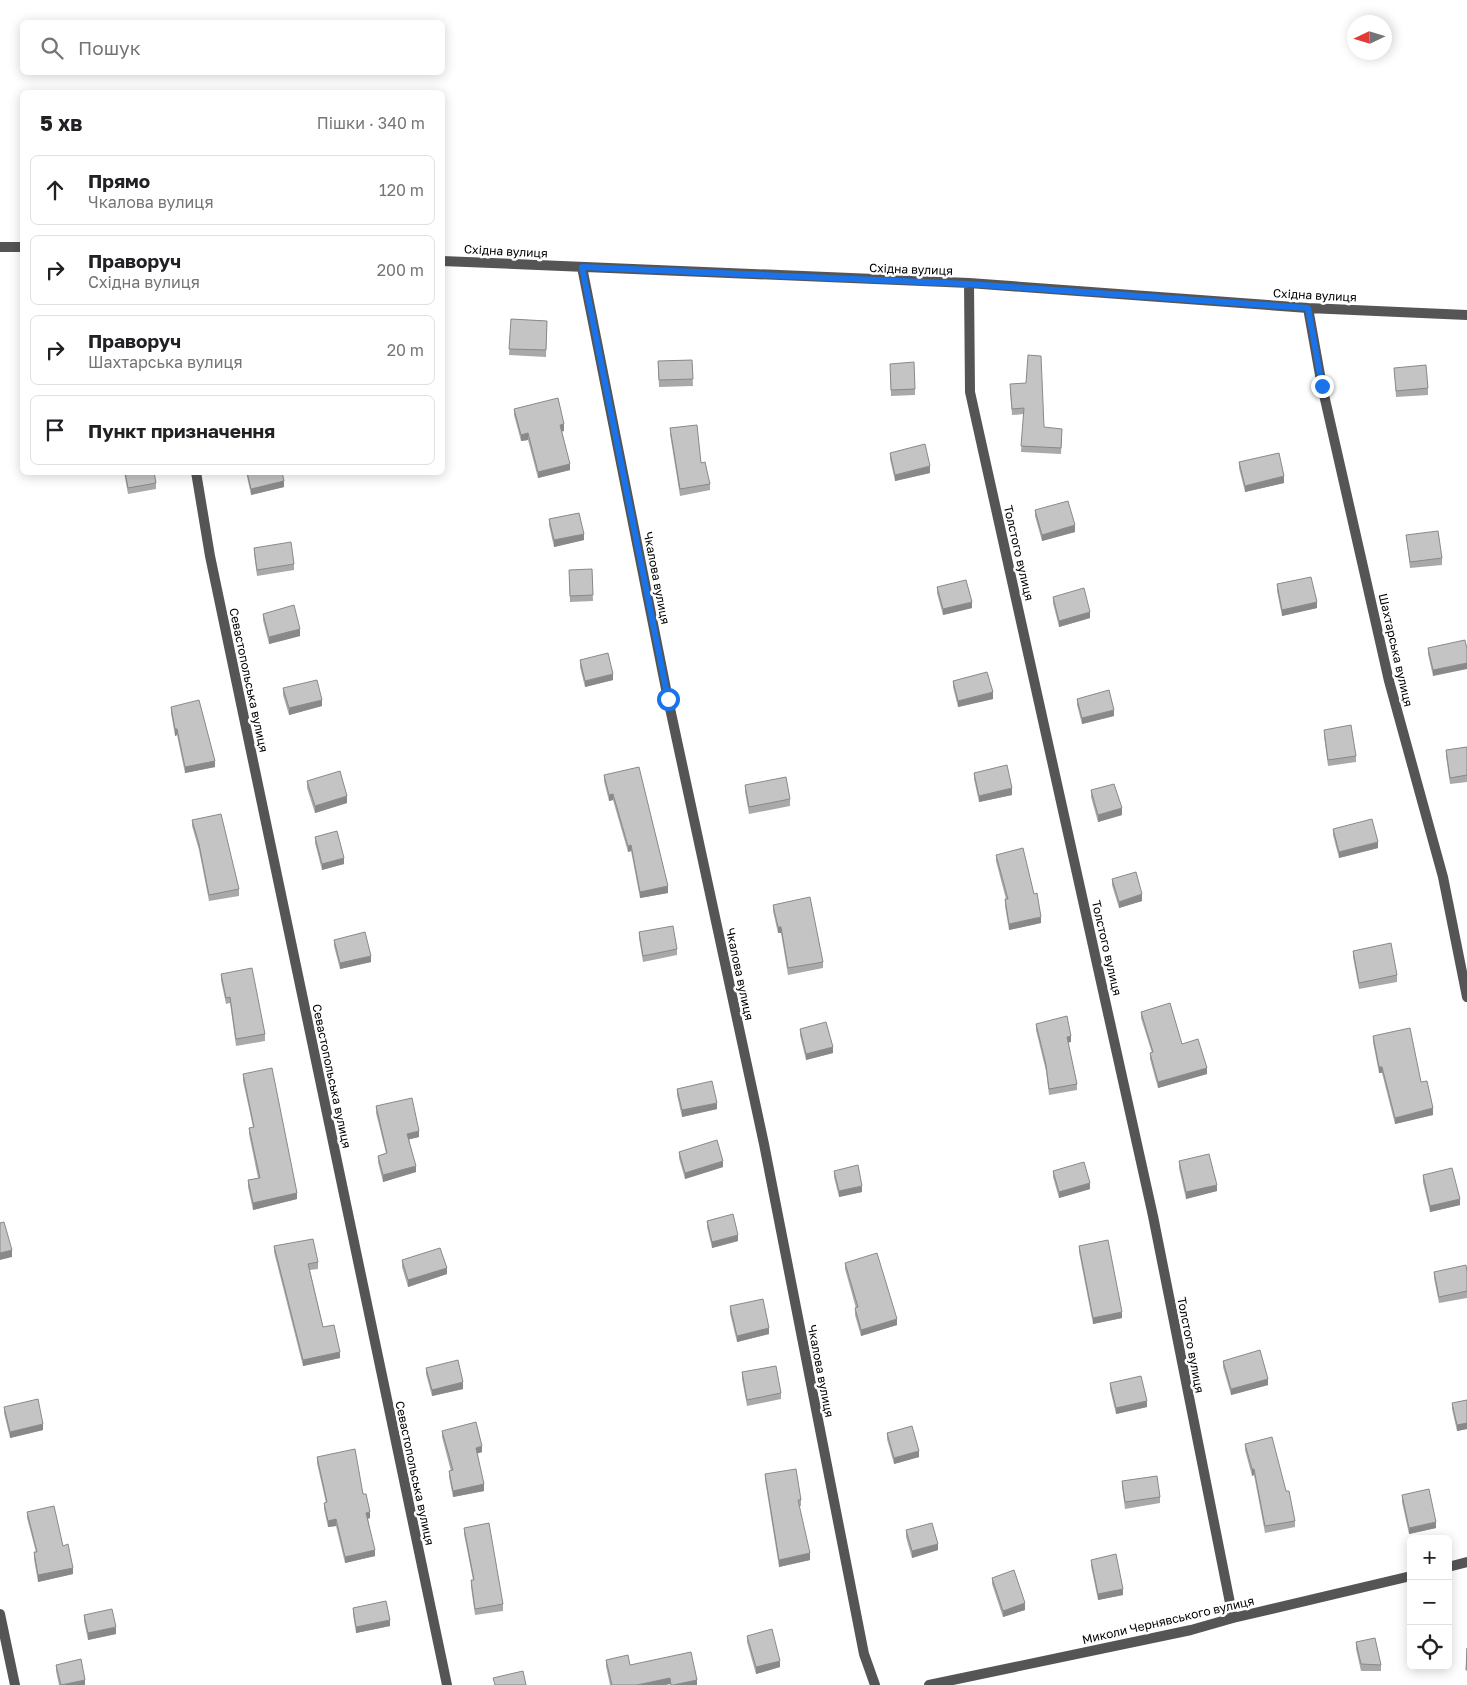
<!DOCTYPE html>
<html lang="uk">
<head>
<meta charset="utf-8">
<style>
	:root { --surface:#fff; --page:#f2f2f2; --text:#202124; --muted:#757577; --line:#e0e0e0 }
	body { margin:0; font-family:"Golos Text",sans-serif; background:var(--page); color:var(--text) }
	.controls { position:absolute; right:15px; bottom:15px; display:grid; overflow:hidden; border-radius:8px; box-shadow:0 2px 12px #0003 }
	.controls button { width:45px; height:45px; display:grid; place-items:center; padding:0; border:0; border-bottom:1px solid var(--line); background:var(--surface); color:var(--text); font:25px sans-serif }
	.compass { position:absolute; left:1347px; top:15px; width:45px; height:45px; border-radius:50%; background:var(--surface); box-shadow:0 2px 12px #0003; rotate:266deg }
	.stop { position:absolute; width:15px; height:15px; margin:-11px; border:4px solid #1a73e8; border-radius:50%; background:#fff }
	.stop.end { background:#1a73e8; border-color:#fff; box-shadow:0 1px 5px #0008 }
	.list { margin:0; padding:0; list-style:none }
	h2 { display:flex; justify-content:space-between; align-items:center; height:65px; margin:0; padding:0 20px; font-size:21px }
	h2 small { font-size:16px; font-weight:400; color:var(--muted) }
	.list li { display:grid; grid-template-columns:32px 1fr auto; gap:15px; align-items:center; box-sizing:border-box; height:70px; margin:0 10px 10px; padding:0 10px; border:1px solid var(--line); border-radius:8px }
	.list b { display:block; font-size:19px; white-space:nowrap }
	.list p { margin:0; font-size:16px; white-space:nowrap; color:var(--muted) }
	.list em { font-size:16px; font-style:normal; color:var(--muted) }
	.icon { flex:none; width:28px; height:28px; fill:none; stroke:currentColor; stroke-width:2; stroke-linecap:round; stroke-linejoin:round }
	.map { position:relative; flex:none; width:1467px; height:1685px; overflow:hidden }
	.search { position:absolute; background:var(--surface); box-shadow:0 2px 12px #0003; left:20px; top:20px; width:425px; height:55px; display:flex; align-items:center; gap:12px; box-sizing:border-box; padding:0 18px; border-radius:8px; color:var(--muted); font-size:19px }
	.panel { position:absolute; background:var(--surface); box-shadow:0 2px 12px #0003; left:20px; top:90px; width:425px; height:385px; border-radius:8px }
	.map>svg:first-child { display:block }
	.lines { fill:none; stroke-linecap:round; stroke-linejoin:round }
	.street { stroke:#555; stroke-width:10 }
	.wall { fill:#a9a9a9 }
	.shaded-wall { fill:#898989 }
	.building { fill:#c4c4c4; stroke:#898989 }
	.route { stroke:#1a73e8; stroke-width:6 }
	.labels { text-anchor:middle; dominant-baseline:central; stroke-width:5; stroke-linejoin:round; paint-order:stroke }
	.street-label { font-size:12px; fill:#000; stroke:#fff }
</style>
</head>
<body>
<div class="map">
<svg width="1467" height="1685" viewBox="0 0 1467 1685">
	<rect width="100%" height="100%" fill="#fff"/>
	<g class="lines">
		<path class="street" d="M0,247H22
			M442,261L969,283L1308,308L1467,315
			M582,267L668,699L764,1144L864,1654L875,1685
			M969,283L970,392L1153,1216L1233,1618
			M1308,308L1322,386L1389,681L1443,877L1467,997
			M196,472L210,556L447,1685
			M1448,1567L1467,1562
			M0,1614L15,1685
			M929,1685L1191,1630L1233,1618L1411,1576"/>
	</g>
	<path class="wall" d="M511,319L547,321L546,357L509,355Z
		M692,360L693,386L659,387L658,361Z
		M1394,368L1428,388V395L1396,397Z
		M890,370L915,389V395L891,396Z
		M1010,390L1044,427L1062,435L1061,454L1021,452L1024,414L1012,415Z
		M514,409L564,431H562L570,470L538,478L528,440L521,441L514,415Z
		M670,428L701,463L710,484V490L680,496L670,434Z
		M890,453L930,473L895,481L890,459Z
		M1239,462L1284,483L1245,492L1239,468Z
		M124,472H154L156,483V489L128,494Z
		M246,472H282L284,487L251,495Z
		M1035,510L1075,532L1042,541L1035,516Z
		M549,519L584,540L554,547L549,525Z
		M1406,535L1442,558V565L1410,568Z
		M254,548L294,564V570L257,576L254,554Z
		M592,569L593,601L570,602L569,576Z
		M1277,584L1317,608L1282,616L1277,591Z
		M937,587L972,608L943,615L937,593Z
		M1053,597L1090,618L1059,627L1053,603Z
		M263,614L300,636L269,644L263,620Z
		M1428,648L1467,649L1433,676L1428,654Z
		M580,660L613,680L585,687L580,667Z
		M953,681L993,699L958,707L953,687Z
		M283,688L322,706L289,715L283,695Z
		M1077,699L1114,716L1082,724L1077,705Z
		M171,707L215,767L185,773L177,735L175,736L171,713Z
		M1324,730L1356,756V762L1328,766L1324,736Z
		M1467,747V782L1450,784L1446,756V750Z
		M974,773L1012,795L979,802L974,779Z
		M604,775L668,893L640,898L631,851L628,852L613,800L609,801L604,781Z
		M307,781L347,803L315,813L307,788Z
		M745,785L790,799V806L749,814L745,792Z
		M1091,790L1122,815L1098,822L1091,797Z
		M192,820L239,889V896L209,901L199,850L192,826Z
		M1333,829L1378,848L1339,858L1333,835Z
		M315,837L344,864L322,870L315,843Z
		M996,855L1041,923L1009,930L1005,906V899H1006L996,861Z
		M1112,879L1142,901L1119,908L1112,885Z
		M773,905L823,962V968L788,975L781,933H778L773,911Z
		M639,932L677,949V955L643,962L639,938Z
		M334,940L371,962L340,969L334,946Z
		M1353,951L1397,975V982L1359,989L1353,957Z
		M221,974L265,1034V1041L236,1046L230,1003L226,1004L221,980Z
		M1141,1012L1182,1044L1207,1074L1158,1088L1150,1059V1053H1152L1141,1018Z
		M1036,1024L1071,1042H1068L1077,1084V1090L1049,1095L1046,1071L1036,1030Z
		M800,1029L833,1053L806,1060L800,1035Z
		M1373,1036L1421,1082L1433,1115L1395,1124L1382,1073H1379L1373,1042Z
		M243,1074L297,1199L253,1210L248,1187V1180L258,1178L249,1134V1128L253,1127L243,1081Z
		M677,1089L717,1109L682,1117L677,1095Z
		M376,1106L419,1137L409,1139L416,1172L383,1182L378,1162V1156L386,1153L376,1113Z
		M679,1152L723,1167L685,1179L679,1158Z
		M1179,1161L1217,1191L1186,1199L1179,1168Z
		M834,1171L862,1192L839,1197L834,1177Z
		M1053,1171L1090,1189L1059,1198L1053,1177Z
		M1423,1175L1460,1205L1430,1212L1423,1182Z
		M707,1221L738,1241L712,1248L707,1227Z
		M274,1246L318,1262V1269L310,1270L323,1327L340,1358L303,1366L274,1252Z
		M1079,1246L1122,1318L1093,1324L1079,1252Z
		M402,1260L447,1274L408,1287L402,1267Z
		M845,1263L897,1325L861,1336L855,1315V1308H856L845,1269Z
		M1434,1272H1467V1298L1439,1303L1434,1278Z
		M730,1306L769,1334L737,1342L730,1313Z
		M1223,1361L1268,1385L1231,1395L1223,1367Z
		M426,1368L463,1389L432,1396L426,1374Z
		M742,1372L781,1393V1399L747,1406L742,1379Z
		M1110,1383L1147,1407L1116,1414L1110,1389Z
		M1467,1400V1429L1457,1431L1452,1409V1403Z
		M4,1407L43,1430L10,1438L4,1413Z
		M442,1431L482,1452L477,1453L484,1491L453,1497L449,1477V1471H451L442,1437Z
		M887,1433L919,1457L894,1464L887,1439Z
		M1245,1444L1286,1491L1295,1521V1527L1265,1533L1254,1475L1252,1476L1245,1450Z
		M317,1457L363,1494L370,1518L368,1519L375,1556L345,1563L336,1526L328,1527L324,1509V1503H326L317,1463Z
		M765,1474L801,1500V1506H799L810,1560L779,1567L765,1480Z
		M1122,1481L1160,1497V1503L1125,1509L1122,1487Z
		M1402,1495L1436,1528L1409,1534L1402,1502Z
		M27,1512L73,1574L38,1582L34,1559V1552H36L27,1518Z
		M464,1528L503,1604V1611L475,1615L471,1587V1580H473L464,1534Z
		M906,1530L938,1550L912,1558L906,1537Z
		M1091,1560L1123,1595L1098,1600L1091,1566Z
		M992,1578L1025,1610L1003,1617L992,1584Z
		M353,1608L390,1626L356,1633L353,1614Z
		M84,1615L116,1634L88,1640L84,1621Z
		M747,1636L780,1667L756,1674L747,1642Z
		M1356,1642L1381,1665V1671H1361L1356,1649Z
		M606,1660L630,1665L697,1685H670V1684L665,1685H610L606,1666Z
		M56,1665L85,1685H59L56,1671Z"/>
	<path class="shaded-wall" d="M564,424V431L560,432V425Z
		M528,433V440L521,441V435Z
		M570,464V470L538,478V472Z
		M930,466V473L895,481V475Z
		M1284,476V483L1245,492V486Z
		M284,481V487L251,495V489Z
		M1075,525V532L1042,541V535Z
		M584,534V540L554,547V540Z
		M972,602V608L943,615V609Z
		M1317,602V608L1282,616V610Z
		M1090,612V618L1059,627V621Z
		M300,629V636L269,644V637Z
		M1467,663V669L1433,676V670Z
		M613,674V680L585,687V681Z
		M993,692V699L958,707V701Z
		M322,700V706L289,715V708Z
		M1114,710V716L1082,724V718Z
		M175,729H177V735L175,736Z
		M215,761V767L185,773V767Z
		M1012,788V795L979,802V796Z
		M613,794V800L609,801V795Z
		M347,796V803L315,813V806Z
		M1122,808V815L1098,822V815Z
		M1378,842V848L1339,858V852Z
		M631,845V851L628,852V846Z
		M344,858V864L322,870V864Z
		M668,886V893L640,898V892Z
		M1142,894V901L1119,908V902Z
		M1041,917V923L1009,930V924Z
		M778,927H781V933H778Z
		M371,956V962L340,969V963Z
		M1071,1036V1042L1067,1043V1037Z
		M833,1047V1053L806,1060V1054Z
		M1379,1067H1382V1073H1379Z
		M1207,1068V1074L1158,1088V1082Z
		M717,1103V1109L682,1117V1110Z
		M1433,1108V1115L1395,1124V1118Z
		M419,1131V1137L407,1140V1134Z
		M723,1161V1167L685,1179V1173Z
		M416,1166V1172L383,1182V1175Z
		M1090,1183V1189L1059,1198V1192Z
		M1217,1185V1191L1186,1199V1192Z
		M862,1186V1192L839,1197V1191Z
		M297,1193V1199L253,1210V1203Z
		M1460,1199V1205L1430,1212V1206Z
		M738,1235V1241L712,1248V1242Z
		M12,1250V1257L0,1260V1253Z
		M447,1268V1274L408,1287V1280Z
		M1122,1312V1318L1093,1324V1318Z
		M897,1319V1325L861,1336V1330Z
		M769,1328V1334L737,1342V1336Z
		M340,1352V1358L303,1366V1360Z
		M1268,1379V1385L1231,1395V1389Z
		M463,1382V1389L432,1396V1390Z
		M1147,1401V1407L1116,1414V1408Z
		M1467,1423V1429L1457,1431V1425Z
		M43,1424V1430L10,1438V1432Z
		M482,1446V1452L476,1454V1448Z
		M919,1451V1457L894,1464V1458Z
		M1252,1469H1254V1475L1252,1476Z
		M484,1484V1491L453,1497V1491Z
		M370,1512V1518L366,1519V1513Z
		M336,1519V1526L328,1527V1521Z
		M1436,1522V1528L1409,1534V1528Z
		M938,1544V1550L912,1558V1551Z
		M375,1550V1556L345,1563V1557Z
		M810,1553V1560L779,1567V1560Z
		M73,1568V1574L38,1582V1575Z
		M1123,1589V1595L1098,1600V1594Z
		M1025,1603V1610L1003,1617V1611Z
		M390,1620V1626L356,1633V1627Z
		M116,1627V1634L88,1640V1633Z
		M780,1661V1667L756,1674V1667Z
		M670,1678V1684L665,1685H637Z
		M85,1680V1685H63Z
		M697,1680V1685H673Z"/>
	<path class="building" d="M511,319L547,321L546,350L509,349Z
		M1028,355L1041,356L1044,427L1062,429L1061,448L1021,446L1024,408L1012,409L1010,384L1026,383Z
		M692,360L693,379L659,380L658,361Z
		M914,362L915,389L891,390L890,364Z
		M1426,365L1428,388L1396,391L1394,368Z
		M558,398L564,424L560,425L570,464L538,472L528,433L521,435L514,409Z
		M697,425L701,463L705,462L710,484L680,489L670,428Z
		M925,444L930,466L895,475L890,453Z
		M1279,453L1284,476L1245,486L1239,462Z
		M125,472H154L156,483L128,488Z
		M247,472H282L284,481L251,489Z
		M1068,501L1075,525L1042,535L1035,510Z
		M579,513L584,534L554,540L549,519Z
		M1438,531L1442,558L1410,562L1406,535Z
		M291,542L294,564L257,570L254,548Z
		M592,569L593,595L570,596L569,570Z
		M1311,577L1317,602L1282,610L1277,584Z
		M966,580L972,602L943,609L937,587Z
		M1084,588L1090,612L1059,621L1053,597Z
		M294,605L300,629L269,637L263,614Z
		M1465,640L1467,649V663L1433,670L1428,648Z
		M608,653L613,674L585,681L580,660Z
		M987,672L993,692L958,701L953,681Z
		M317,680L322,700L289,708L283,688Z
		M1109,690L1114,710L1082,718L1077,699Z
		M199,700L215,761L185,767L177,729H175L171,707Z
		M1351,725L1356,756L1328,760L1324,730Z
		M1467,747V775L1450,778L1446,750Z
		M1007,765L1012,788L979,796L974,773Z
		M639,767L668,886L640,892L631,845L628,846L613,794L609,795L604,775Z
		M340,771L347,796L315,806L307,781Z
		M786,777L790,799L749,807L745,785Z
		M1114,784L1122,808L1098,815L1091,790Z
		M221,814L239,889L209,895L199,844L192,820Z
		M1372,819L1378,842L1339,852L1333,829Z
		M337,831L344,858L322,864L315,837Z
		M1023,848L1034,894L1037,893L1041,917L1009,924L1005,899H1008L996,855Z
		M1136,872L1142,894L1119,902L1112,879Z
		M810,897L823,962L788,968L781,927H778L773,905Z
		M673,926L677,949L643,956L639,932Z
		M365,932L371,956L340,963L334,940Z
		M1391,943L1397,975L1359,983L1353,951Z
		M252,968L265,1034L236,1039L230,997L226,998L221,974Z
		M1170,1003L1182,1044L1198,1039L1207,1068L1158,1082L1150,1053L1153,1052L1141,1012Z
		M1067,1016L1071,1036L1067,1037L1077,1084L1049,1089L1046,1065L1036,1024Z
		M826,1022L833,1047L806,1054L800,1029Z
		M1410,1028L1421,1082L1427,1081L1433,1108L1395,1118L1382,1067H1379L1373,1036Z
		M272,1068L297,1193L253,1203L248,1180L260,1178L249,1128L254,1127L243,1074Z
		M712,1081L717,1103L682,1110L677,1089Z
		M412,1098L419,1131L407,1134L416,1166L383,1175L378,1156L387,1153L376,1106Z
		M717,1140L723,1161L685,1173L679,1152Z
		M1209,1154L1217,1185L1186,1192L1179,1161Z
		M1084,1162L1090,1183L1059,1192L1053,1171Z
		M858,1165L862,1186L839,1191L834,1171Z
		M1452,1168L1460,1199L1430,1206L1423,1175Z
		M733,1214L738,1235L712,1242L707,1221Z
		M4,1222L12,1250L0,1253V1223Z
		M313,1239L318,1262L308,1264L323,1327L334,1325L340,1352L303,1360L274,1246Z
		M1108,1240L1122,1312L1093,1318L1079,1246Z
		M440,1248L447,1268L408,1280L402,1260Z
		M877,1253L897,1319L861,1330L855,1308L858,1307L845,1263Z
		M1466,1265L1467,1272V1291L1439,1297L1434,1272Z
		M763,1299L769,1328L737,1336L730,1306Z
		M1260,1350L1268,1379L1231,1389L1223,1361Z
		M458,1360L463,1382L432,1390L426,1368Z
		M776,1366L781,1393L747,1400L742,1372Z
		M1141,1376L1147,1401L1116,1408L1110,1383Z
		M38,1399L43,1424L10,1432L4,1407Z
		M1467,1400V1423L1457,1425L1452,1403Z
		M476,1422L482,1446L476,1448L484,1484L453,1491L449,1471L453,1470L442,1431Z
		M912,1426L919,1451L894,1458L887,1433Z
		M1272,1437L1286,1491H1289L1295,1521L1265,1526L1254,1469H1252L1245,1444Z
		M355,1449L363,1494H366L370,1512L366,1513L375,1550L345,1557L336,1519L328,1521L324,1503L327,1502L317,1457Z
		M796,1469L801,1500H798L810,1553L779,1560L765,1474Z
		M1157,1476L1160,1497L1125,1502L1122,1481Z
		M1429,1489L1436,1522L1409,1528L1402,1495Z
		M54,1506L63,1546L68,1544L73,1568L38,1575L34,1552H37L27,1512Z
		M489,1523L503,1604L475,1609L471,1580H474L464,1528Z
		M932,1523L938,1544L912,1551L906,1530Z
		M1116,1554L1123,1589L1098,1594L1091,1560Z
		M1014,1570L1025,1603L1003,1611L992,1578Z
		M386,1601L390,1620L356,1627L353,1608Z
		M112,1609L116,1627L88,1633L84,1615Z
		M772,1629L780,1661L756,1667L747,1636Z
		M1375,1638L1381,1665L1361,1664L1356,1642Z
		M1467,1648V1670H1466Z
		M691,1652L697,1680L673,1685H671L670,1678L637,1685H612L606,1660L628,1655L630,1665Z
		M81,1659L85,1680L61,1685L56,1665Z
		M523,1671L526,1685H495L493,1678Z"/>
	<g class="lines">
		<path class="route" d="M668,699L582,267L969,284L1308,308L1322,386"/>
	</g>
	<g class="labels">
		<g class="street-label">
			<text transform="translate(506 251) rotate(3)">Східна вулиця</text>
			<text transform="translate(911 269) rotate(2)">Східна вулиця</text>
			<text transform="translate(1315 295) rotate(3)">Східна вулиця</text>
			<text transform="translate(1019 553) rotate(77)">Толстого вулиця</text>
			<text transform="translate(657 578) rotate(79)">Чкалова вулиця</text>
			<text transform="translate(1396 650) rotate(77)">Шахтарська вулиця</text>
			<text transform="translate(249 680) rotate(78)">Севастопольська вулиця</text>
			<text transform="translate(1107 948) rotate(77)">Толстого вулиця</text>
			<text transform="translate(740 974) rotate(78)">Чкалова вулиця</text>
			<text transform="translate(332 1076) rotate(78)">Севастопольська вулиця</text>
			<text transform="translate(1191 1345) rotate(79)">Толстого вулиця</text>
			<text transform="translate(821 1371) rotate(79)">Чкалова вулиця</text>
			<text transform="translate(415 1473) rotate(78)">Севастопольська вулиця</text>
			<text transform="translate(1168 1620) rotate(-13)">Миколи Чернявського вулиця</text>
		</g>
	</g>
</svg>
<div class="controls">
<button>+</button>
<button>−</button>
<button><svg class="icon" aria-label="locate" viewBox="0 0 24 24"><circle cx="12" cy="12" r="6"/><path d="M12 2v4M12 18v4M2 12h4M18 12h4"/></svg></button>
</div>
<svg class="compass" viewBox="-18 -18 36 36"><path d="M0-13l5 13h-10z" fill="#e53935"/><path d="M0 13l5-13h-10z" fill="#757577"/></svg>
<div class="stop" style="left:668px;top:699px"></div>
<div class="stop end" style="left:1322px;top:386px"></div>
<div class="search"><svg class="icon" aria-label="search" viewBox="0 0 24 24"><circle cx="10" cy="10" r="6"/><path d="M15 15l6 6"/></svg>Пошук</div>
<section class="panel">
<h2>5 хв<small>Пішки · 340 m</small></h2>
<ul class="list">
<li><svg class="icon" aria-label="ahead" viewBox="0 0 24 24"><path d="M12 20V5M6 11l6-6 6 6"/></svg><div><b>Прямо</b><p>Чкалова вулиця</p></div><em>120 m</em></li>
<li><svg class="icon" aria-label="right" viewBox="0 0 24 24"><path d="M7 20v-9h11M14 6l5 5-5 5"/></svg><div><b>Праворуч</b><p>Східна вулиця</p></div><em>200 m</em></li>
<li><svg class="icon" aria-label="right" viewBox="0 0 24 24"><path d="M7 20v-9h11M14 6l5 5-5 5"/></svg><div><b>Праворуч</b><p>Шахтарська вулиця</p></div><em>20 m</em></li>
<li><svg class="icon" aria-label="arrive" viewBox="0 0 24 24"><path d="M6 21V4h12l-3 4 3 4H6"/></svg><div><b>Пункт призначення</b></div></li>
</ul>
</section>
</div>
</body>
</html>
